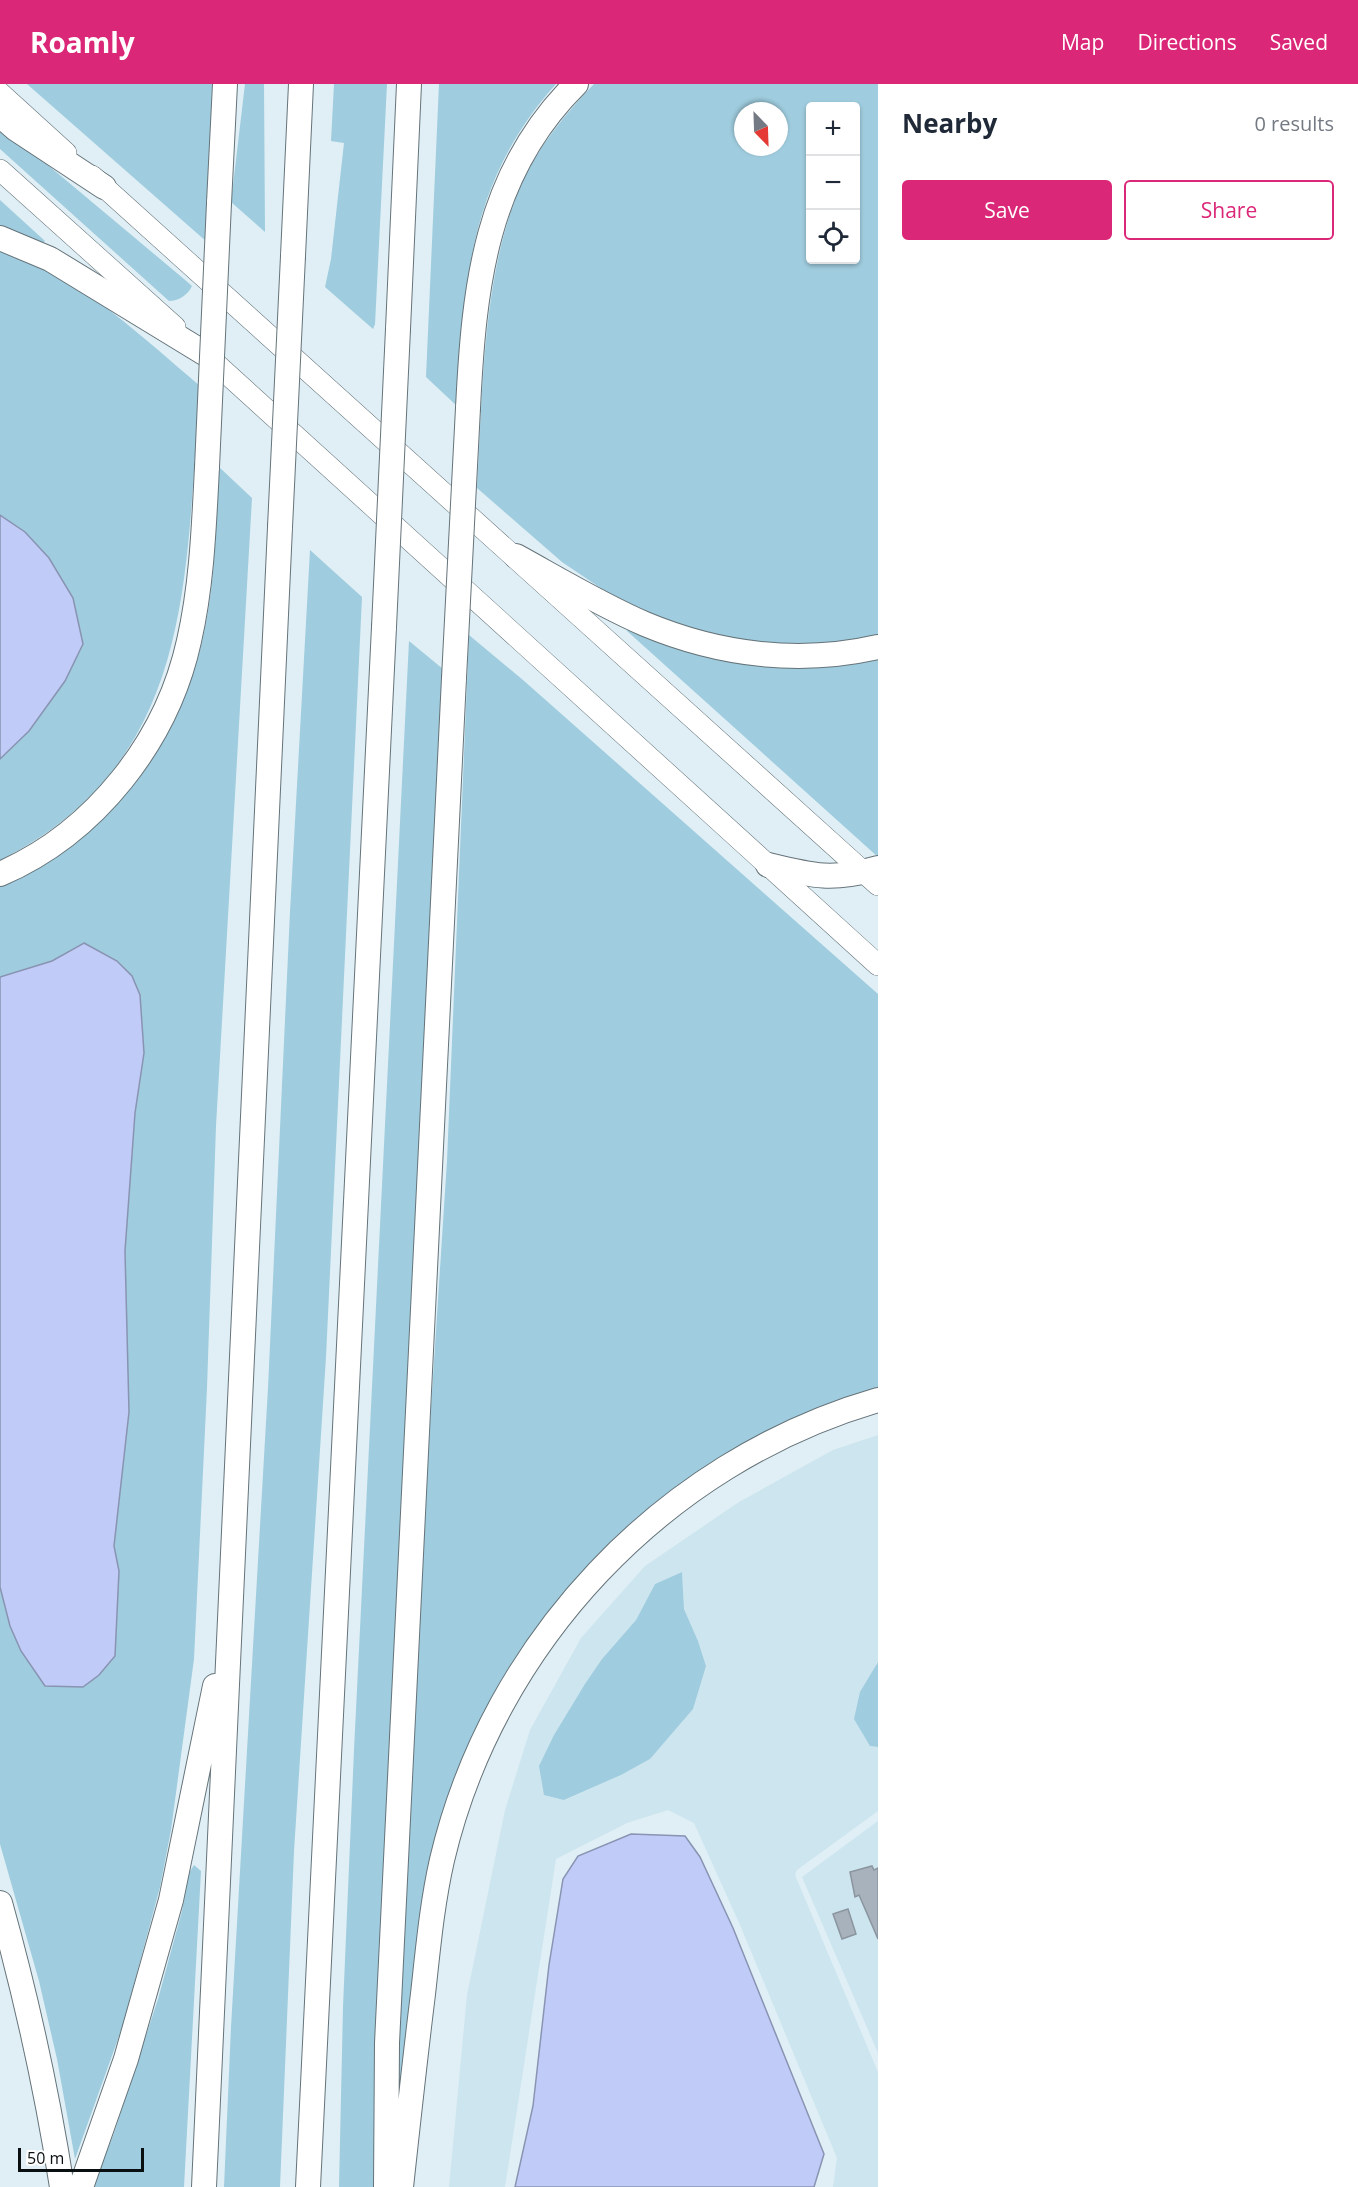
<!DOCTYPE html>
<html lang="en">
<head>
<meta charset="utf-8">
<style>
	:root { --surface:#fff; --page:#f6f6f7; --text:#1f2937; --muted:#747a83; --line:#e0e1e3; --accent:#db2777 }
	body { margin:0; font-family:"Open Sans",sans-serif; background:var(--page); color:var(--text) }
	.controls { position:absolute; right:18px; top:18px; display:grid; overflow:hidden; border-radius:6px; box-shadow:0 2px 4px #0004 }
	.controls button { width:54px; height:54px; display:grid; place-items:center; padding:0; border:0; border-bottom:2px solid var(--line); background:var(--surface); color:var(--text); font:30px sans-serif }
	.compass { position:absolute; left:734px; top:18px; width:54px; height:54px; border-radius:50%; background:var(--surface); box-shadow:0 2px 4px #0004; rotate:157deg }
	.scale { position:absolute; left:18px; bottom:15px; width:126px; box-sizing:border-box; padding-left:6px; border:3px solid #0a0f11; border-top:0; font-size:16px; line-height:21px; white-space:nowrap; color:#0a0f11; -webkit-text-stroke:4px #fff; paint-order:stroke }
	.list { margin:0; padding:0; list-style:none }
	h2 { display:flex; justify-content:space-between; align-items:center; height:78px; margin:0; padding:0 24px; font-size:26px }
	h2 small { font-size:20px; font-weight:400; color:var(--muted) }
	.actions { display:flex; gap:12px; padding:18px 24px }
	.actions a { flex:1; padding:14px 0; border:2px solid var(--accent); border-radius:6px; text-align:center; font-size:21px; color:var(--accent) }
	.actions .main { background:var(--accent); color:#fff }
	.icon { flex:none; width:33px; height:33px; fill:none; stroke:currentColor; stroke-width:2; stroke-linecap:round; stroke-linejoin:round }
	.map { position:relative; flex:none; width:878px; height:2103px; overflow:hidden }
	header { display:flex; align-items:center; gap:36px; box-sizing:border-box; height:84px; padding:0 30px; background:var(--accent); color:#fff }
	header strong { font-size:28px }
	nav { display:flex; gap:33px; margin-inline-start:auto; font-size:21px }
	main { display:flex }
	aside { flex:1; background:var(--surface) }
	.map>svg:first-child { display:block }
	.built { fill:#cde5ef; fill-rule:evenodd }
	.green { fill:#9fccde; fill-rule:evenodd }
	.water { fill:#c0ccf7; stroke:#8993b2; stroke-width:1.5 }
	.building { fill:#a8b2bc; stroke:#8b959f; stroke-width:1.5 }
	.lines { fill:none; stroke-linecap:round; stroke-linejoin:round }
	.major-casing { stroke:#657379; stroke-width:22 }
	.highway-casing { stroke:#657379; stroke-width:26 }
	.major { stroke:#fff; stroke-width:21 }
	.highway { stroke:#fff; stroke-width:24 }
	.highway-bridge-casing { stroke:#657379; stroke-width:26; stroke-linecap:butt }
	.highway-bridge { stroke:#fff; stroke-width:24 }
</style>
</head>
<body>
<header>
<strong>Roamly</strong>
<nav><a>Map</a><a>Directions</a><a>Saved</a></nav>
</header>
<main>
<div class="map">
<svg width="878" height="2103" viewBox="0 0 878 2103">
	<rect width="100%" height="100%" fill="#dfeff5"/>
	<path class="built" d="M878,1351V1578L876,1580L870,1662L878,1663V1727L797,1786L795,1791L878,1988V2103H833L837,2074L740,1841L694,1739L668,1726L627,1739L556,1775L505,2103H449L467,1911L505,1726L530,1646L581,1554L645,1482L739,1418L833,1366ZM682,1488L684,1525L698,1557L706,1582L650,1675L621,1691L565,1716L554,1651L602,1575L636,1536L655,1500Z
		M878,1737V1969L802,1793Z"/>
	<path class="green" d="M27,0H212L207,158Z
		M245,0H264L265,148L231,118Z
		M334,0H387L375,240L373,245L325,203L331,175L344,59L331,57Z
		M439,0H556C469,97 463,199 458,323L426,293Z
		M594,0H878V554L843,561L749,560L656,534L608,509L562,478L477,404C483,307 482,189 522,99C539,62 565,30 594,0ZM810,22H856V176H810ZM743,27H779V63H743Z
		M0,41L184,195L192,202C188,211 178,217 169,217L0,65Z
		M0,116L45,157L41,161L0,143Z
		M0,162C77,192 138,249 200,302C184,491 198,677 0,776V675L29,647L25,448L0,431Z
		M219,383L252,414L216,1042L207,1304L194,1575L171,1746L160,1803L123,1941L75,2075L57,1975L39,1897L0,1760V1503L45,1602H64L114,1572L119,1487L114,1462L129,1328L125,1167L135,1029L144,969L84,859L52,877L0,893V802C114,751 186,656 207,533C216,484 216,433 219,383Z
		M310,466L362,513L326,1273L294,1767L280,2103H224L231,1943L268,1304L290,828Z
		M628,544L656,552L878,571V773L627,547Z
		M469,551L523,596L878,910V1309L649,1431L474,1663L402,2032L392,2030L423,1447L447,1077Z
		M409,557L443,585L376,2103H339L343,1923L354,1666Z
		M682,1488L684,1525L698,1557L706,1582L693,1625L650,1675L621,1691L564,1716L544,1711L539,1682L554,1651L585,1600L602,1575L636,1536L655,1500Z
		M878,1578V1663L870,1662L854,1635L860,1608Z
		M194,1781L201,1787L184,2103H93L114,2049L158,1915L182,1827L189,1789Z"/>
	<path class="water" d="M0,431L25,448L49,474L73,514L83,560L65,597L29,647L0,675Z
		M84,859L117,877L132,892L140,911L144,969L135,1029L125,1167L129,1328L114,1462L119,1487L115,1572L99,1591L83,1603L45,1602L21,1567L10,1542L0,1503V893L52,877Z
		M631,1750L685,1752L700,1773L733,1844L824,2070L814,2103H515L533,2022L549,1881L563,1795L578,1772Z"/>
	<path class="building" d="M872,1782L874,1786L878,1784V1855L859,1811L855,1813L850,1788Z
		M848,1825L856,1850L842,1855L833,1830Z"/>
	<g class="lines">
		<defs>
			<path id="major" d="M0,9L66,69
				M0,86L175,243
				M92,92L878,801
				M203,268L878,881"/>
			<path id="highway" d="M0,31L16,45L104,103
				M219,119L225,0
				M0,154L50,175L204,269
				M293,172L301,0
				M398,245L409,0
				M468,324C474,203 485,90 576,0
				M516,472C558,495 601,521 645,540C719,571 800,581 878,563
				M768,781C813,792 832,797 878,784
				M0,790C95,749 167,657 189,557C202,500 204,441 207,383
				M0,1819C26,1912 47,2007 62,2103
				M81,2103L126,1975L171,1816L215,1602
				M204,2103L280,443
				M308,2103L384,543
				M386,2103L387,1959L454,594
				M401,2103C408,2039 415,1974 423,1910C428,1865 432,1820 442,1776C493,1559 663,1378 878,1316"/>
		</defs>
		<use href="#major" class="major-casing"/>
		<use href="#highway" class="highway-casing"/>
		<use href="#major" class="major"/>
		<use href="#highway" class="highway"/>
		<defs>
			<path id="highway-bridge" d="M207,383L219,119
				M280,443L293,172
				M384,543L398,245
				M454,594L468,324"/>
		</defs>
		<use href="#highway-bridge" class="highway-bridge-casing"/>
		<use href="#highway-bridge" class="highway-bridge"/>
	</g>
</svg>
<div class="controls">
<button>+</button>
<button>−</button>
<button><svg class="icon" aria-label="locate" viewBox="0 0 24 24"><circle cx="12" cy="12" r="6"/><path d="M12 2v4M12 18v4M2 12h4M18 12h4"/></svg></button>
</div>
<svg class="compass" viewBox="-18 -18 36 36"><path d="M0-13l5 13h-10z" fill="#e53935"/><path d="M0 13l5-13h-10z" fill="#747a83"/></svg>
<div class="scale">50 m</div>
</div>
<aside>
<h2>Nearby<small>0 results</small></h2>
<ul class="list">
</ul>
<div class="actions"><a class="main">Save</a><a>Share</a></div>
</aside>
</main>
</body>
</html>
